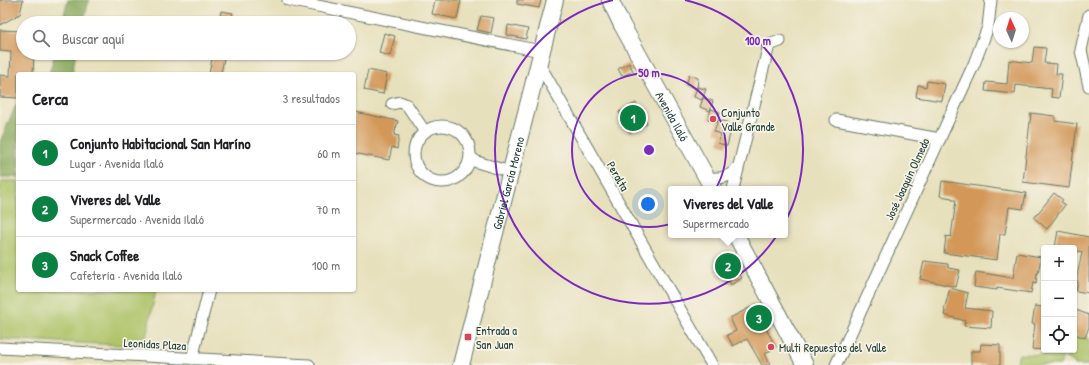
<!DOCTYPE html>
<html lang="es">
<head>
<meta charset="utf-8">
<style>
	:root { --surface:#fff; --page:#f2f2f2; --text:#202124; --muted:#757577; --line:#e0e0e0; --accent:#0b8043 }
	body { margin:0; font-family:"Patrick Hand",sans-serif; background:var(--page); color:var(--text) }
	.controls { position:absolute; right:12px; bottom:12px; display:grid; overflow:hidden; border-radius:4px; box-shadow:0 1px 3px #0004 }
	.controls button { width:36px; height:36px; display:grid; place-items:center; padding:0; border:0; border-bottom:1px solid var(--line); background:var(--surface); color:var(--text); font:20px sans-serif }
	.compass { position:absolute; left:993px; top:12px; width:36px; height:36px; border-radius:50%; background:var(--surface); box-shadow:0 1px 3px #0004; rotate:356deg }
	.you { position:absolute; left:648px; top:204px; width:14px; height:14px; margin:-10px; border:3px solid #fff; border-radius:50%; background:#1a73e8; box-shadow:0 0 0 6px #1a73e833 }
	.badge { display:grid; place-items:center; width:26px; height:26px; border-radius:50%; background:var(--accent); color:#fff; font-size:13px; font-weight:700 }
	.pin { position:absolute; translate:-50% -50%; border:2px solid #fff; box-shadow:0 1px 4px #0006 }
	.popup { position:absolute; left:668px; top:186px; width:120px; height:52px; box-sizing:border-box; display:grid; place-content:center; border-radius:4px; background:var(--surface); filter:drop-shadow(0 1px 3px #0005); font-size:13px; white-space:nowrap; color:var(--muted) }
	.popup b { font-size:15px; color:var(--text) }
	.popup::after { content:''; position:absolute; left:50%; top:100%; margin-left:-8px; border:8px solid transparent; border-top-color:var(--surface) }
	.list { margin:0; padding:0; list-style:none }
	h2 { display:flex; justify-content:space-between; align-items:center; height:52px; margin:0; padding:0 16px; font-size:17px }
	h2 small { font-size:13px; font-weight:400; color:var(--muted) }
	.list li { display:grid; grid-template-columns:26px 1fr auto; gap:12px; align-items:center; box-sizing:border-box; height:56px; padding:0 16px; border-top:1px solid var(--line) }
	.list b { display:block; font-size:15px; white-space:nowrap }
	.list p { margin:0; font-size:13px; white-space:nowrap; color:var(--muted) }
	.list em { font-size:13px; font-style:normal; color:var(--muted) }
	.icon { flex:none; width:22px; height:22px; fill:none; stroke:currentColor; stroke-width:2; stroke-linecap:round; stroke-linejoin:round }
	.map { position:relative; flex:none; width:1089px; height:365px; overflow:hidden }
	.search { position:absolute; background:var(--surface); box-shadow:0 1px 3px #0004; left:16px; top:16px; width:340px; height:44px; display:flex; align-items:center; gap:10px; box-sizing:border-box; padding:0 14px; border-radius:22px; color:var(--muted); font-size:15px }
	.panel { position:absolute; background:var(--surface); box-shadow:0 1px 3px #0004; left:16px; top:72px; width:340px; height:220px; border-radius:4px }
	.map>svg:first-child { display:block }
	.green { fill:#adc368; stroke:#66804e }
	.forest { fill:#8aa95c; stroke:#547348 }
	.building { fill:#d39859 }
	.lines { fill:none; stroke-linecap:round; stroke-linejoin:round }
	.street-casing { stroke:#657664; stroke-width:13 }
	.secondary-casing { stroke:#657664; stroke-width:18 }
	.street { stroke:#fff; stroke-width:11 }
	.secondary { stroke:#fff; stroke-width:16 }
	.ring { fill:none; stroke:#7b2cbf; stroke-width:2 }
	.poi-dot { fill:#d1495b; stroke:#f7f3e8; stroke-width:1.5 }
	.labels { text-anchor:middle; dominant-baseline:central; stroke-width:3.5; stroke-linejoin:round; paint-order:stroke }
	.poi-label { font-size:12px; fill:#1f3d34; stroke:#f7f3e8; text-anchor:start }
	.street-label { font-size:12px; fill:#1f3d34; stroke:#f7f3e8 }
	.centre { fill:#7b2cbf; stroke:#f7f3e8; stroke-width:2 }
	.ring-label { font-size:12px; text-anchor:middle; font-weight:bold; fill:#7b2cbf; stroke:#f7f3e8; stroke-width:3.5; stroke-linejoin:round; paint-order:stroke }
</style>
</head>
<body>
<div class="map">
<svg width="1089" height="365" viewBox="0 0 1089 365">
	<rect width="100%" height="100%" fill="#f7f3e8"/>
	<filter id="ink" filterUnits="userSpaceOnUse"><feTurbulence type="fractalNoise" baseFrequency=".025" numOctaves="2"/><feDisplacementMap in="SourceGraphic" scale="8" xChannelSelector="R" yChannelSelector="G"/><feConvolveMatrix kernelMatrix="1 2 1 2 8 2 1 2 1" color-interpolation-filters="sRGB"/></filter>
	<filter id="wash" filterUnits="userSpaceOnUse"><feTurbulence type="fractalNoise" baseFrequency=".012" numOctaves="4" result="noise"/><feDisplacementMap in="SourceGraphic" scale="16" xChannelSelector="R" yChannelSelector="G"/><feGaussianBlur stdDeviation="0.9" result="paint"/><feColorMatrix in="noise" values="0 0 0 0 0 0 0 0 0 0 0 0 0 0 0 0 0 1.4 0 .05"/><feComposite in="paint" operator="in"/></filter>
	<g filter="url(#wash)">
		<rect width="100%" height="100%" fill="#e7e0bc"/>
		<path class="green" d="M0,181H18V290H156L144,346L0,339Z
			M1074,336L1089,338V365H1075L1074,362L1065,358L1068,350H1074Z
			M1019,354L1063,356L1060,365H1016Z"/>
		<path class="forest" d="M68,0H89L83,23H62Z
			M55,53H76L72,74H49Z
			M18,103V177H0V142L15,107Z"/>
		<g id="blocks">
			<path class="building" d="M0,0H23L20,14L0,25Z
				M435,0H461L457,19L432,14Z
				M517,0H541L539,8L517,4Z
				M221,11L233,13L231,23H219Z
				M481,16L494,18L491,33L477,30Z
				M508,25L528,29L526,39L507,35Z
				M0,30L23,31V53H34L33,74H18V98L0,97V75L10,76L11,52L0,51Z
				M384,33L395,36L390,56L379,53Z
				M1034,47L1046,48L1044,63L1057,64L1056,74H1062L1059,98L1051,97L1052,89L1016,85L1015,94L985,91L986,82L1007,84L1009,60L1032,63Z
				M213,53H225L221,74H209Z
				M629,63L633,71L622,76L618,69Z
				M368,70L387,74L383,94L364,90Z
				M689,75L698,78L697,89L686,85Z
				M927,81L945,84L942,101L916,97L918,85L926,87Z
				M697,87L706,89L702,100L694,97Z
				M703,98L713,101L710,111L700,107Z
				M636,103L647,124L630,132L619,112Z
				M711,109L720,112L717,122L708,119Z
				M355,112L398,121L394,135L399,136L397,149L392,147L389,160L354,153V118Z
				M1031,113L1055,116V121L1077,124L1069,188L1023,182Z
				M718,120L727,122L724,132L730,134L727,146L718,143L721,134L714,132Z
				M942,181L1026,193L1023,209L1009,207L1005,234H1000L997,260L944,253L946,236L951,237L956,200H952V198L940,196Z
				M1054,193L1063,200L1061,202L1065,205L1047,229L1034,218Z
				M1058,231L1089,237V293L1076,291L1078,281H1076L1082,252L1074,250V248L1055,247Z
				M1017,253L1041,257L1038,274L1037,273L1036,284L1033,283L1031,293L997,288V290L974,287L976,272L1013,278Z
				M728,256L742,278L731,285L718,262Z
				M924,261L948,264V268L960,270L956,287L920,279Z
				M950,288L968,293L965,308L992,311L991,328L964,326L965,321L944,315L945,311L944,310Z
				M757,304L770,327L766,329L776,347L765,354L771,365H762L747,339L733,346L727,335L736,331L730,318Z
				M1035,306L1044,307V350L1032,349L1035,324H1032Z
				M1076,310L1089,315V327L1085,338L1074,334V317Z
				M981,344L1000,345V365H971V351H980Z"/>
		</g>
	</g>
	<g filter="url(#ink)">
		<use href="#blocks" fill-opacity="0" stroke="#657664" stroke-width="1"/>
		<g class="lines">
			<defs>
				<path id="street" d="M288,0L541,51
					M1089,15L1081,50L1089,86
					M538,62L712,365
					M392,104L400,102L407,105L425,132
					M836,120L940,139
					M414 154a28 28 0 1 1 56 0a28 28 0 1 1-56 0Z
					M470,157L477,162L510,172
					M707,178C720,179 730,178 738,167
					M733,189L769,45L780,41
					M0,348L309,365
					M192,359L209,290
					M836,365L974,64L988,27L991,0"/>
				<g id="secondary">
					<path id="s1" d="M610,0L622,25L713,189"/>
					<path d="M736,235L805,365"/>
					<path id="s2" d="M461,365L555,0"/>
				</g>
			</defs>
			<use href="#street" class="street-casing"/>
			<use href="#secondary" class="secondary-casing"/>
			<use href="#street" class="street"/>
			<use href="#secondary" class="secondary"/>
		</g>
	</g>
	<g class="ring">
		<circle cx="649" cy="150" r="77"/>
		<path d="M685 0A154 154 0 1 1 613 0"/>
	</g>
	<g class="poi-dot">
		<circle cx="713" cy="119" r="4"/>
		<rect x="464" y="333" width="8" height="8" rx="2"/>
		<circle cx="771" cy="347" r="4"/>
	</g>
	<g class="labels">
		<g class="poi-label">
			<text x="721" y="112">Conjunto<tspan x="721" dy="14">Valle Grande</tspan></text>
			<text x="476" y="330">Entrada a<tspan x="476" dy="14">San Juan</tspan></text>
			<text x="779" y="347">Multi Repuestos del Valle</text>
		</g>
		<g class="street-label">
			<text stroke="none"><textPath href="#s1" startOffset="132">Avenida Ilaló</textPath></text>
			<text transform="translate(618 176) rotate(60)">Peralta</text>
			<text transform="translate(907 179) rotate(-65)">José Joaquin Olmedo</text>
			<text stroke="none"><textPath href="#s2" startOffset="188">Gabriel García Moreno</textPath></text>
			<text transform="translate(155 344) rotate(3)">Leonidas Plaza</text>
		</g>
	</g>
	<circle cx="649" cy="150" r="6" class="centre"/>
	<g class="ring-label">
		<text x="758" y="45">100 m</text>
		<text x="649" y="77">50 m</text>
	</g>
</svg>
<div class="controls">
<button>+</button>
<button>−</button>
<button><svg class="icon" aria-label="locate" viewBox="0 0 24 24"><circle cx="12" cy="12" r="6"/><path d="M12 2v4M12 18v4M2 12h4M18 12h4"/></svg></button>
</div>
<svg class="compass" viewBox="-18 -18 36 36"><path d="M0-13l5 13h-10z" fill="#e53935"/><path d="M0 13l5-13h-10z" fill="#757577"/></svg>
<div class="you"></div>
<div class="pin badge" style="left:633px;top:118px">1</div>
<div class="pin badge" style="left:728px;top:266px">2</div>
<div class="popup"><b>Viveres del Valle</b>Supermercado</div>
<div class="pin badge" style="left:759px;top:318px">3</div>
<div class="search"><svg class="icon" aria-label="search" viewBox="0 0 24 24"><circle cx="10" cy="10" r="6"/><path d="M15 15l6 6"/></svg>Buscar aquí</div>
<section class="panel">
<h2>Cerca<small>3 resultados</small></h2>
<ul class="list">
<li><span class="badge">1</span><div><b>Conjunto Habitacional San Maríno</b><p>Lugar · Avenida Ilaló</p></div><em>60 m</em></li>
<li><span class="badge">2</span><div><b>Viveres del Valle</b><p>Supermercado · Avenida Ilaló</p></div><em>70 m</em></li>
<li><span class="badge">3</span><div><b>Snack Coffee</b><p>Cafetería · Avenida Ilaló</p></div><em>100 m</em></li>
</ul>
</section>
</div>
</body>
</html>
